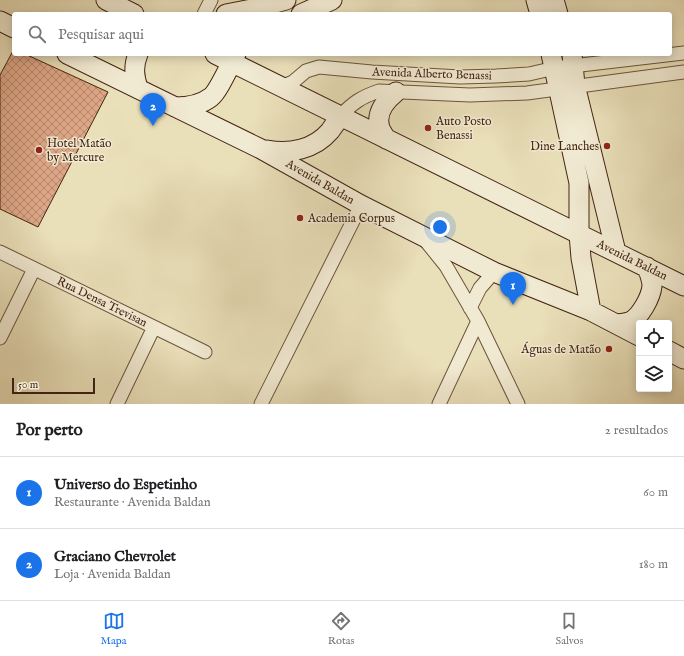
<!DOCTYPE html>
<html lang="pt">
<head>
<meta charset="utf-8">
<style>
	:root { --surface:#fff; --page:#f2f2f2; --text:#202124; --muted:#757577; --line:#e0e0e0; --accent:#1a73e8 }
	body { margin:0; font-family:"IM FELL English",serif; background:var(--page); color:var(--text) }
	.controls { position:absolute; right:12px; bottom:12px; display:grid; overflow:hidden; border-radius:4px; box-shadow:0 2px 10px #0003 }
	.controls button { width:36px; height:36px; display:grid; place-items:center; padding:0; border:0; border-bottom:1px solid var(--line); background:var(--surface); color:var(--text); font:20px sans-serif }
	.scale { position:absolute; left:12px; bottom:10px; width:83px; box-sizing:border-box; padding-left:4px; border:2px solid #442513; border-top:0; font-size:11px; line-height:14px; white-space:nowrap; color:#442513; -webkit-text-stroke:3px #f1ead2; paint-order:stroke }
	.you { position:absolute; left:440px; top:227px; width:14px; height:14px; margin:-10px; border:3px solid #fff; border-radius:50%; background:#1a73e8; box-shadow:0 0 0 6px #1a73e833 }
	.badge { display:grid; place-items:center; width:26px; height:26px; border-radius:50%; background:var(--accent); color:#fff; font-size:13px; font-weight:700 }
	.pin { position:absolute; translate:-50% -33px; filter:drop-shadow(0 1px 2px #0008) }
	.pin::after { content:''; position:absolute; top:21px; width:14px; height:12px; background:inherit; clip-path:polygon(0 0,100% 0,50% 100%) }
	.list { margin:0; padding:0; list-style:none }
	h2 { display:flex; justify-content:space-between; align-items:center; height:52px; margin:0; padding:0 16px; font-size:17px }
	h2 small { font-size:13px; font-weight:400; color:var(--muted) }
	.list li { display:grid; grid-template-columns:26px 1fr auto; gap:12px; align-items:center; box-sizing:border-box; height:72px; padding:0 16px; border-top:1px solid var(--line) }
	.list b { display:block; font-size:15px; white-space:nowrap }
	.list p { margin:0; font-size:13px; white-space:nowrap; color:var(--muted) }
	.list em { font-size:13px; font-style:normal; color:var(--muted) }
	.icon { flex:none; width:22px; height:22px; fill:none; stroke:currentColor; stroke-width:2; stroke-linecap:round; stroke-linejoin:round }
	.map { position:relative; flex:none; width:684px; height:404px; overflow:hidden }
	.search { position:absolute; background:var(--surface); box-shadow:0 2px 10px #0003; left:12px; right:12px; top:12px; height:44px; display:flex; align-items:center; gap:10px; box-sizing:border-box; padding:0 14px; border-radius:4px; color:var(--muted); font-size:15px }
	.sheet { height:196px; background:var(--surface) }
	nav { display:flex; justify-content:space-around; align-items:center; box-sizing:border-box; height:56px; border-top:1px solid var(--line); background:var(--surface); font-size:11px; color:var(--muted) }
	nav a { display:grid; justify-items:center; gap:2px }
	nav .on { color:var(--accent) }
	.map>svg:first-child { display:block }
	.building { fill:url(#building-cross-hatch); stroke:#442513 }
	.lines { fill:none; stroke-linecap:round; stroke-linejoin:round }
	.street-casing { stroke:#6d543c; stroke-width:15 }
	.secondary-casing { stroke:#442513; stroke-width:21 }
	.street { stroke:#f1ead2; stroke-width:13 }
	.secondary { stroke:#f1ead2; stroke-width:19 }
	.poi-dot { fill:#8f2418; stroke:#f1ead2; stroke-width:1.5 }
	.labels { text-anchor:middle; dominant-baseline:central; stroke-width:3; stroke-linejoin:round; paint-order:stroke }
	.street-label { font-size:12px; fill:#442513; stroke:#f1ead2 }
	.poi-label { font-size:12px; fill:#442513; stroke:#f1ead2; text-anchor:start }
</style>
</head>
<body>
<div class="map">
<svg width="684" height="404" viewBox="0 0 684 404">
	<defs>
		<pattern id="building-cross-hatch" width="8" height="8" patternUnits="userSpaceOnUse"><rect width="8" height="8" fill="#dda686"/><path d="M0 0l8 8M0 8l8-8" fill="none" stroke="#b5876c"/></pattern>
	</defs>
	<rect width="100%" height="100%" fill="#e9dfb9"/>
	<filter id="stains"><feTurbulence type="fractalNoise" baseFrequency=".005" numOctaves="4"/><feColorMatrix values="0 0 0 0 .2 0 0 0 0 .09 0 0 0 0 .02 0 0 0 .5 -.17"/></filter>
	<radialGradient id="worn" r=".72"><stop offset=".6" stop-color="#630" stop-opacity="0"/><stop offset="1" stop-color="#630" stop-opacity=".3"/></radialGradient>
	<path class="building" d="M14,49V54H25L108,92L38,227L0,209V75Z"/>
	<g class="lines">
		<defs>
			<path id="street" d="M204,14L211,0
				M281,87L293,82L306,71L319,67L372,72L460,77L496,76L529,74L555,68L684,53
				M340,116C353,103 361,97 379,91L470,95L527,93L684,72
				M425,240L446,266L478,321L518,404
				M0,252L205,352
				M470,308L480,288L494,272
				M0,338L34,269
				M117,404L154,327
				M261,404L361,205
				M439,404L478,321"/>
			<path id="secondary" d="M106,0L134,14
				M536,0L540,14
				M554,0L558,14
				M226,14L257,8L286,0
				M301,14L332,0
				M0,21L14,28
				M67,54L261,149L361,205L494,272L591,311L639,336
				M138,54C133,66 134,76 138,88
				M215,54L684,286
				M551,54L579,183V234L581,258L591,311
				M572,54L575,85L616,252
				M175,107C188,107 201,105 211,97C218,92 231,63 236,54
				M386,139C384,135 381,131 380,128C375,113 386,100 396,92
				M267,150C289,154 314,150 330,131C333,127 337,121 340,116
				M616,324C620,324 625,323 629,322C640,318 651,297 652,286C652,279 649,273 647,267
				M669,351L684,359"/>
		</defs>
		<use href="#street" class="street-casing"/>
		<use href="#secondary" class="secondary-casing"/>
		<use href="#street" class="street"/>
		<use href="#secondary" class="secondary"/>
	</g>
	<g class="poi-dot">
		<circle cx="428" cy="128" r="4"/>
		<circle cx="607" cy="146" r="4"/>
		<circle cx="39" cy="150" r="4"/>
		<circle cx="300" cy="218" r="4"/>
		<circle cx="609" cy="349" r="4"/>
	</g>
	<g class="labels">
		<g class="street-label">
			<text transform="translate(432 74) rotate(2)">Avenida Alberto Benassi</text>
			<text transform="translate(320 182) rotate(30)">Avenida Baldan</text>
			<text transform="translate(632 260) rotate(26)">Avenida Baldan</text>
			<text transform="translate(102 302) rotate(26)">Rua Densa Trevisan</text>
		</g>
		<g class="poi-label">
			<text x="436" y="121">Auto Posto<tspan x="436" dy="14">Benassi</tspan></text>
			<text x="47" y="143">Hotel Matão<tspan x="47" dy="14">by Mercure</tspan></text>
			<text x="599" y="146" text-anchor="end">Dine Lanches</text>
			<text x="308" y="218">Academia Corpus</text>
			<text x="601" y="349" text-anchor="end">Águas de Matão</text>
		</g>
	</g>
	<rect width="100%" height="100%" filter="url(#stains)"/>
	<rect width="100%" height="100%" fill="url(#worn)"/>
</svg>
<div class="controls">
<button><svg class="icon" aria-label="locate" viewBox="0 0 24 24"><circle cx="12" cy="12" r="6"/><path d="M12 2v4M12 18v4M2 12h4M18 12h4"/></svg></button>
<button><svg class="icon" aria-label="layers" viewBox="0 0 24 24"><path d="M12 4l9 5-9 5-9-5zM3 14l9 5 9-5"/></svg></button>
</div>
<div class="scale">50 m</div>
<div class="you"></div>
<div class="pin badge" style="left:513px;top:305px">1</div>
<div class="pin badge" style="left:153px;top:126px">2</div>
<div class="search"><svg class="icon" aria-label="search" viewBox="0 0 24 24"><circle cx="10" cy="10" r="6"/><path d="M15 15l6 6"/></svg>Pesquisar aqui</div>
</div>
<section class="sheet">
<h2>Por perto<small>2 resultados</small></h2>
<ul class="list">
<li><span class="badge">1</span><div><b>Universo do Espetinho</b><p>Restaurante · Avenida Baldan</p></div><em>60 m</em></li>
<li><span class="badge">2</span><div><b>Graciano Chevrolet</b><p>Loja · Avenida Baldan</p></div><em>180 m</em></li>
</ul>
</section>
<nav>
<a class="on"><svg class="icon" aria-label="map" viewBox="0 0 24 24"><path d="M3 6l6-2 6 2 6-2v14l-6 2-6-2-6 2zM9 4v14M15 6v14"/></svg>Mapa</a>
<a><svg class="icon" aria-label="directions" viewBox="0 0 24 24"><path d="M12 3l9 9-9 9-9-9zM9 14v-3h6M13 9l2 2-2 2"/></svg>Rotas</a>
<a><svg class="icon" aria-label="saved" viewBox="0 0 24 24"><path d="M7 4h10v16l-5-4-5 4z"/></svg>Salvos</a>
</nav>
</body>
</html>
